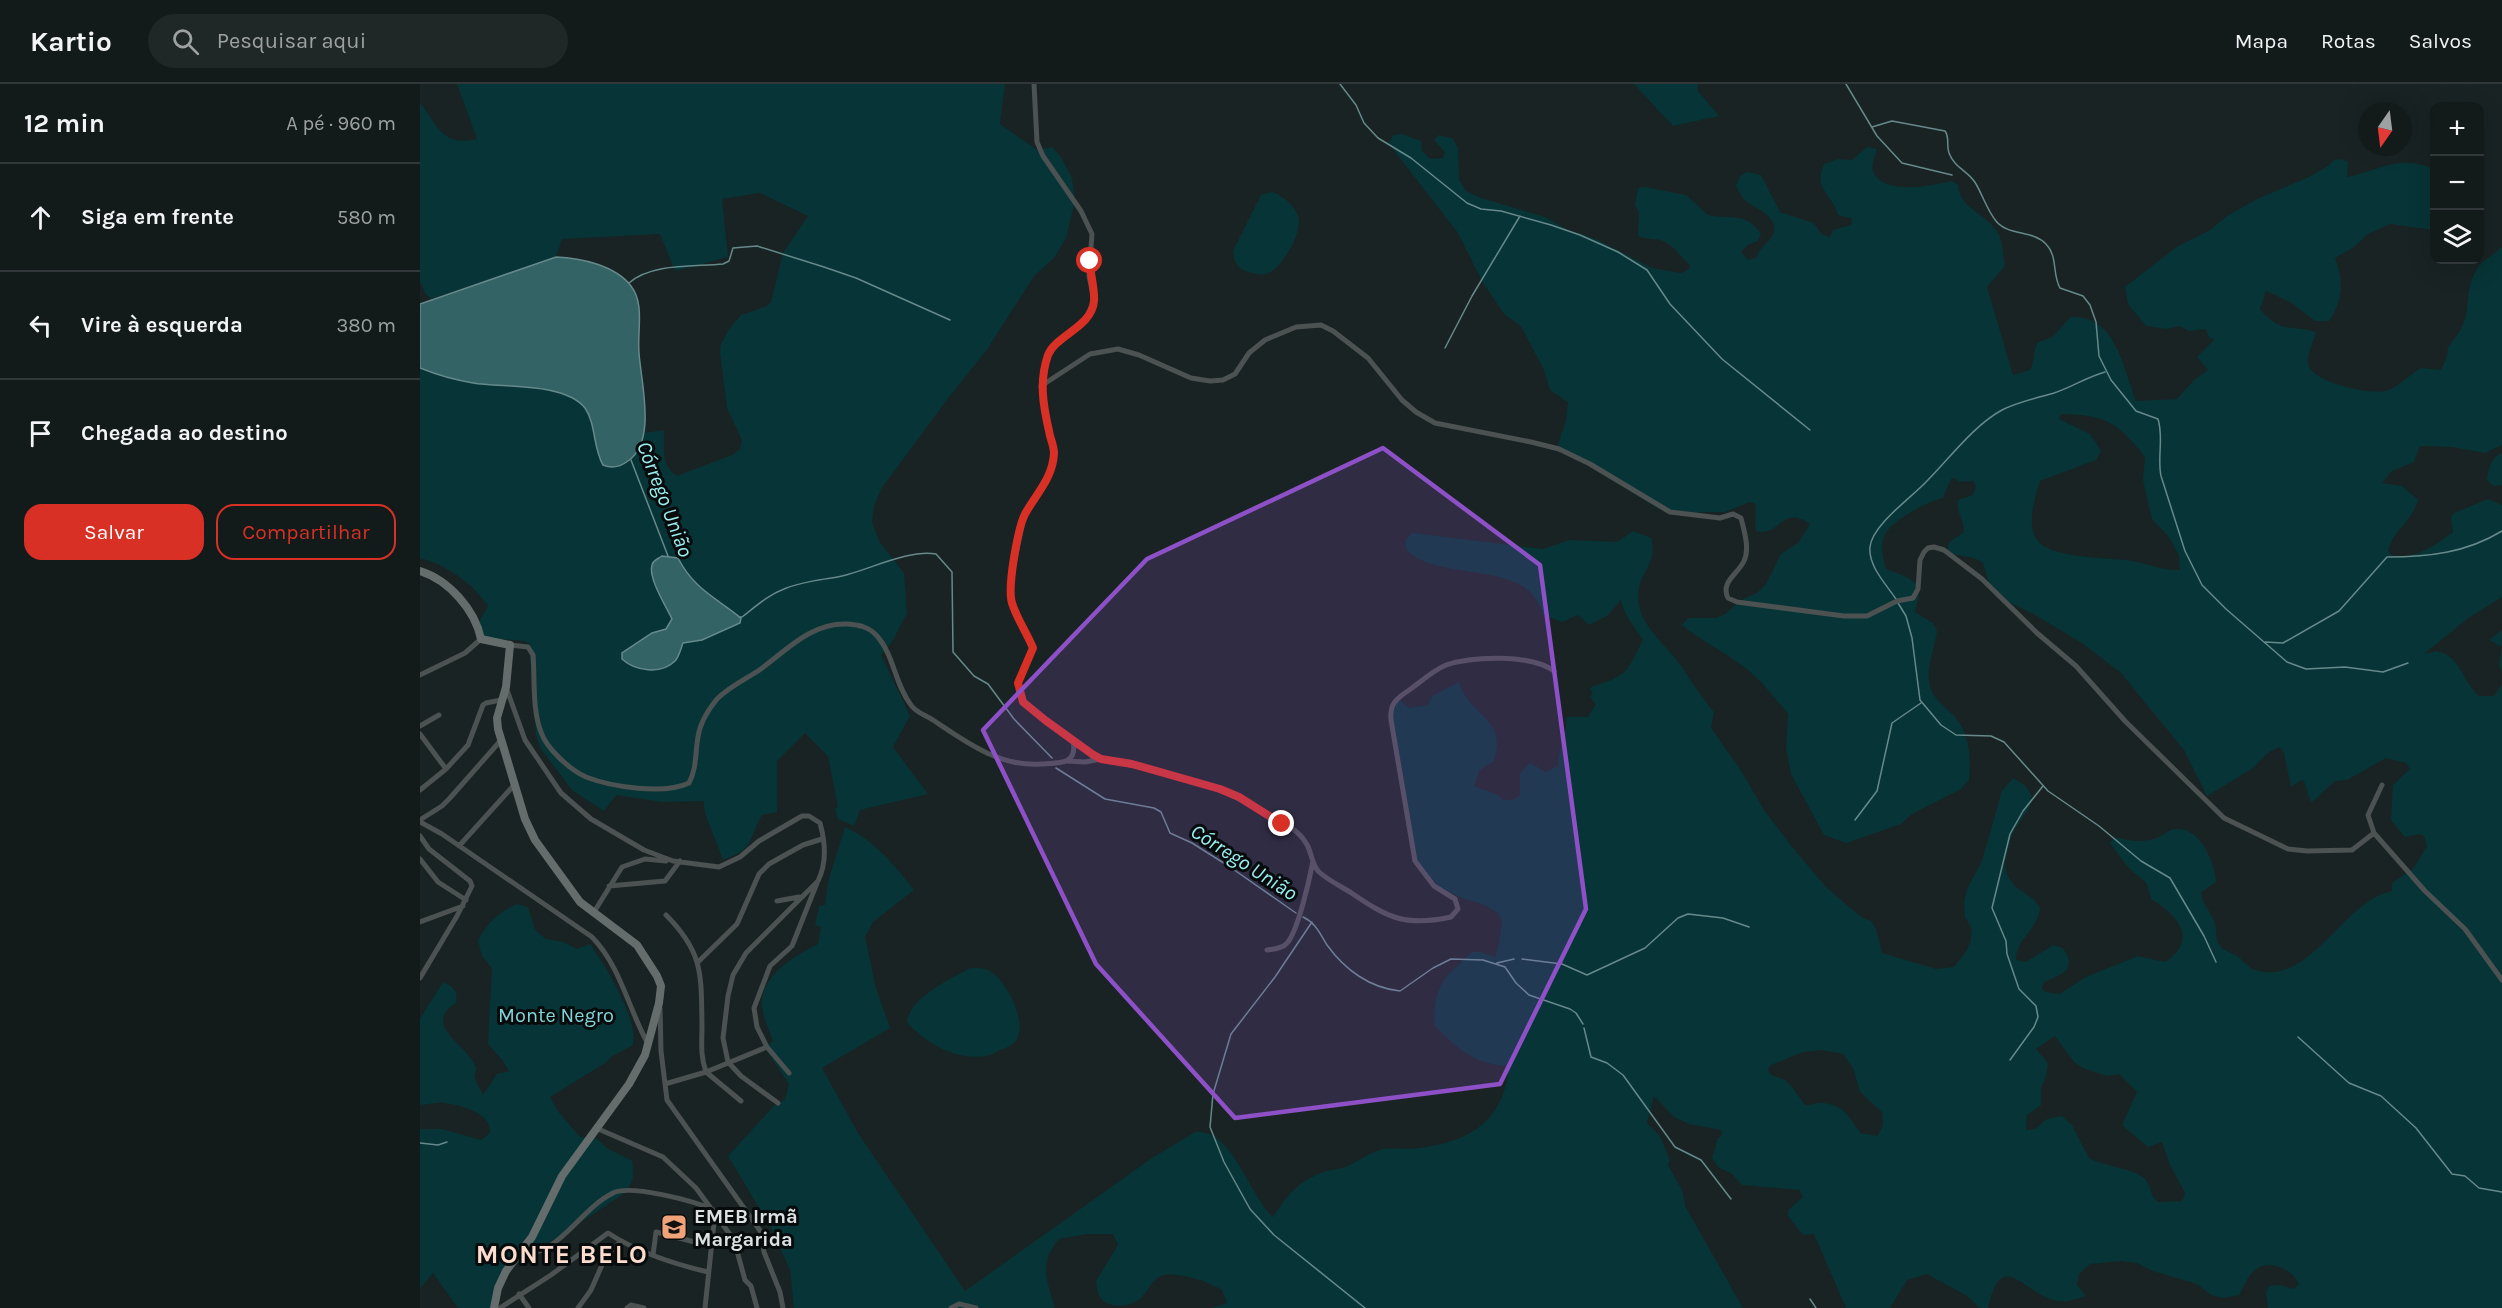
<!DOCTYPE html>
<html lang="pt">
<head>
<meta charset="utf-8">
<style>
	:root { --surface:#131a1a; --page:#202727; --text:#f1f3f6; --muted:#9da1a2; --line:#323839; --accent:#d93025 }
	body { margin:0; font-family:Karla,sans-serif; background:var(--page); color:var(--text) }
	.controls { position:absolute; right:18px; top:18px; display:grid; overflow:hidden; border-radius:12px; box-shadow:0 6px 24px #0002 }
	.controls button { width:54px; height:54px; display:grid; place-items:center; padding:0; border:0; border-bottom:2px solid var(--line); background:var(--surface); color:var(--text); font:30px sans-serif }
	.compass { position:absolute; left:1938px; top:18px; width:54px; height:54px; border-radius:50%; background:var(--surface); box-shadow:0 6px 24px #0002; rotate:194deg }
	.stop { position:absolute; width:18px; height:18px; margin:-14px; border:4px solid #d93025; border-radius:50%; background:#fff }
	.stop.end { background:#d93025; border-color:#fff; box-shadow:0 2px 6px #0008 }
	.list { margin:0; padding:0; list-style:none }
	h2 { display:flex; justify-content:space-between; align-items:center; height:78px; margin:0; padding:0 24px; font-size:26px }
	h2 small { font-size:20px; font-weight:400; color:var(--muted) }
	.list li { display:grid; grid-template-columns:39px 1fr auto; gap:18px; align-items:center; box-sizing:border-box; height:108px; padding:0 24px; border-top:2px solid var(--line) }
	.list b { display:block; font-size:22px; white-space:nowrap }
	.list em { font-size:20px; font-style:normal; color:var(--muted) }
	.actions { display:flex; gap:12px; padding:18px 24px }
	.actions a { flex:1; padding:14px 0; border:2px solid var(--accent); border-radius:18px; text-align:center; font-size:21px; color:var(--accent) }
	.actions .main { background:var(--accent); color:#fff }
	.icon { flex:none; width:33px; height:33px; fill:none; stroke:currentColor; stroke-width:2; stroke-linecap:round; stroke-linejoin:round }
	.map { position:relative; flex:none; width:2082px; height:1224px; overflow:hidden }
	header { display:flex; align-items:center; gap:36px; box-sizing:border-box; height:84px; padding:0 30px; background:var(--surface); border-bottom:2px solid var(--line) }
	header strong { font-size:28px }
	nav { display:flex; gap:33px; margin-inline-start:auto; font-size:21px }
	.search { width:420px; height:54px; background:var(--page); display:flex; align-items:center; gap:15px; box-sizing:border-box; padding:0 21px; border-radius:33px; color:var(--muted); font-size:22px }
	main { display:flex }
	aside { flex:1; background:var(--surface) }
	.map>svg:first-child { display:block }
	.green { fill:#073436; fill-rule:evenodd }
	.water { fill:#346365; stroke:#66898b; stroke-width:1.5 }
	.lines { fill:none; stroke-linecap:round; stroke-linejoin:round }
	.stream { stroke:#66898b; stroke-width:1.5 }
	.street { stroke:#4c5151; stroke-width:5 }
	.secondary { stroke:#646c6c; stroke-width:8 }
	.route { stroke:#d93025; stroke-width:8 }
	.marked { fill:#8e50c6; fill-opacity:0.2; stroke:#8e50c6; stroke-width:4.5; stroke-linejoin:round }
	.labels { text-anchor:middle; dominant-baseline:central; stroke-width:6; stroke-linejoin:round; paint-order:stroke }
	.park-label { font-size:20px; fill:#82d5d8; stroke:#070b0c }
	.poi-label { font-size:20px; font-weight:bold; fill:#dce2e3; stroke:#070b0c; text-anchor:start }
	.water-label { font-size:21px; font-style:italic; fill:#9aeef1; stroke:#070b0c }
	.district-label { font-size:26px; font-weight:bold; letter-spacing:1.5px; fill:#fcddcd; stroke:#070b0c }
</style>
</head>
<body>
<header>
<strong>Kartio</strong>
<div class="search"><svg class="icon" aria-label="search" viewBox="0 0 24 24"><circle cx="10" cy="10" r="6"/><path d="M15 15l6 6"/></svg>Pesquisar aqui</div>
<nav><a>Mapa</a><a>Rotas</a><a>Salvos</a></nav>
</header>
<main>
<aside>
<h2>12 min<small>A pé · 960 m</small></h2>
<ul class="list">
<li><svg class="icon" aria-label="ahead" viewBox="0 0 24 24"><path d="M12 20V5M6 11l6-6 6 6"/></svg><div><b>Siga em frente</b></div><em>580 m</em></li>
<li><svg class="icon" aria-label="left" viewBox="0 0 24 24"><path d="M17 20v-9H6M10 6l-5 5 5 5"/></svg><div><b>Vire à esquerda</b></div><em>380 m</em></li>
<li><svg class="icon" aria-label="arrive" viewBox="0 0 24 24"><path d="M6 21V4h12l-3 4 3 4H6"/></svg><div><b>Chegada ao destino</b></div></li>
</ul>
<div class="actions"><a class="main">Salvar</a><a>Compartilhar</a></div>
</aside>
<div class="map">
<svg width="2082" height="1224" viewBox="0 0 2082 1224">
	<rect width="100%" height="100%" fill="#192323"/>
	<path class="green" d="M37,0H585L580,40L617,66L632,63L641,73L652,94L655,117L646,154L634,174L614,192L566,267L529,313L461,405L454,422L452,438L459,457L484,489L487,529L472,558L461,571L490,632L473,663L508,710L440,726L434,742L418,735L415,725L418,723L408,672L385,649L357,677V728L342,731C327,758 335,764 303,776C299,761 281,728 284,717L242,718L196,711L184,727L152,706L121,665L116,652L109,559C94,552 78,559 63,551L57,541L68,522C52,499 27,481 0,474V284C17,291 35,296 53,299C83,304 144,298 165,324C176,340 173,364 183,381C208,385 217,372 224,349L244,346C244,363 241,382 257,392L312,371L320,365L322,356L307,324L300,269L301,260L309,245L321,231L347,222L351,218L363,169L388,132L340,109L302,115L308,173L255,187L240,150L142,155L136,173L11,215L5,209L0,197V18C18,43 23,63 57,55ZM258,474L272,495L320,539L276,557L262,559L255,576C236,583 220,591 202,575V569L232,549L246,545L252,535C244,519 226,493 234,476Z
		M1214,0H1278L1277,6L1299,32L1253,42Z
		M982,50L1001,57L1002,67L1010,75L1023,74L1025,68L1014,56L1019,51L1033,55L1038,64L1039,96L1046,107L1061,114L1125,133L1148,146L1176,155L1232,184L1261,189L1269,185L1270,181C1260,173 1255,162 1243,157C1235,154 1227,156 1218,152L1219,128L1215,121L1218,104L1225,103L1266,111L1288,131C1311,136 1326,127 1341,150L1338,157L1328,161L1321,168L1328,176L1336,174C1340,162 1352,157 1354,147C1356,131 1336,125 1326,117C1322,114 1319,107 1316,102L1320,92L1327,88L1341,91L1360,128L1393,139L1402,150L1410,153L1413,146L1431,141L1432,138L1431,134L1418,131C1412,108 1393,107 1404,80L1418,75L1432,76L1447,63L1457,65C1455,72 1450,82 1454,89C1464,111 1513,102 1531,97L1538,101C1540,127 1571,130 1580,153C1583,161 1583,173 1585,182L1567,203L1593,291L1610,286C1615,277 1613,268 1617,259L1632,253L1651,233C1696,231 1703,283 1716,317L1757,315L1774,296L1788,286L1777,273L1795,255L1789,254L1786,245L1769,247L1759,242L1747,245L1726,242L1708,220L1705,203L1755,164L1790,146L1807,132L1837,115L1889,93L1908,82L1914,76L1922,75L1928,78L1927,93C1962,86 1977,70 2014,85V146L1970,140L1948,150L1934,163L1915,174C1924,195 1923,217 1909,237H1895L1870,218L1846,207L1840,225C1861,250 1868,240 1896,248C1894,259 1887,267 1888,279C1889,298 1950,311 1966,307C1975,305 1992,289 2001,284L2021,286L2027,272L2028,263C2036,254 2044,242 2046,231C2049,213 2047,202 2057,185C2063,176 2074,170 2082,163V361L2065,369L2032,363L2000,362L1994,378L1972,387L1962,399L1982,402L1998,416C1993,436 1973,447 1968,466L1971,471C1993,477 2016,461 2033,448L2031,433L2034,429L2068,415L2082,421V513L2047,535L2004,570L2017,567C2041,572 2042,597 2059,612H2074L2082,600V1224H1848L1846,1208L1849,1202L1860,1201L1874,1205L1879,1200C1873,1185 1849,1175 1835,1186C1827,1192 1824,1203 1819,1211L1803,1214L1791,1211L1777,1200L1733,1187L1717,1179L1701,1177L1670,1180L1659,1190L1657,1201L1666,1212C1653,1216 1644,1220 1630,1215C1600,1204 1581,1166 1568,1224H1560L1547,1212L1507,1190L1487,1196L1470,1224H1426L1394,1150L1383,1151L1368,1132V1126L1383,1113L1380,1106L1322,1101L1311,1089L1299,1084L1292,1074L1298,1054L1302,1051L1301,1046L1269,1040L1254,1033L1234,1012L1227,1039L1240,1052L1250,1076L1248,1081L1263,1108L1265,1122L1323,1224H791L807,1219L802,1206C790,1198 751,1185 739,1193C730,1198 726,1212 717,1217C706,1224 684,1224 679,1211C677,1207 677,1202 676,1197L698,1161L693,1150H667L639,1155C618,1180 627,1196 635,1224H374L370,1186L351,1144L308,1072L353,1023L365,1015L369,1000L345,964L353,957C349,946 343,933 342,922C340,891 375,872 398,860L401,843L395,841L399,822L405,821L408,798L425,743C455,757 473,779 494,806L453,838L445,853L456,904L470,944L402,984L438,1049L545,1207L732,1074L775,1048C812,1044 829,1111 853,1133C865,1114 877,1099 898,1090C907,1086 917,1086 925,1083C938,1078 949,1068 963,1065C975,1063 988,1066 1000,1064C1051,1057 1084,1037 1089,982C1054,981 1037,964 1014,941C1015,898 1022,897 1052,868H1061L1075,873L1079,860L1082,837L1078,829L1065,821L1042,814L1020,803L996,779L974,651L972,622L978,615L989,624L1008,621L1012,612L1039,598C1049,633 1088,633 1074,677L1059,687L1054,702L1078,711L1083,716H1092L1100,712V689L1110,679L1126,688L1138,682C1138,665 1148,650 1146,633H1168L1176,620L1170,613L1173,609L1169,604C1208,590 1204,593 1223,556C1213,540 1206,535 1201,516L1187,532L1169,541L1158,531L1142,538L1122,530C1110,473 1016,500 986,465L985,457L992,449L1123,465L1149,456L1197,458L1213,447L1231,454C1238,480 1220,487 1218,510C1216,540 1247,561 1262,583C1272,599 1282,614 1294,628L1291,644L1320,685L1344,726L1369,759L1406,803L1441,833L1451,837L1456,845L1462,869L1516,885L1534,883L1545,869L1550,859L1552,845L1545,833L1544,819L1547,805L1562,777L1582,707L1593,694C1630,713 1602,729 1592,751C1590,756 1589,763 1587,769C1586,773 1584,778 1585,783C1590,808 1610,806 1620,824C1618,846 1596,854 1596,876L1606,878L1633,861L1643,864C1658,886 1642,890 1624,898L1622,904L1625,908L1639,910L1666,893L1718,872L1745,878C1779,856 1758,831 1731,815L1727,800L1707,782L1690,759L1695,753C1708,757 1723,759 1737,754C1744,751 1749,744 1758,745C1781,745 1795,779 1796,798L1781,808C1783,822 1790,826 1794,837C1798,845 1794,856 1801,863C1805,867 1812,869 1817,872C1824,876 1827,883 1835,886C1891,903 1921,818 1972,807V799L1994,784L2007,762L2004,752L2000,750L1985,753L1971,736L1973,701L1990,685L1986,679L1966,674L1927,696L1915,697L1891,719L1884,697L1881,696L1871,703L1864,669L1860,663L1849,668L1833,684L1787,712L1764,666L1701,589L1662,559L1615,531L1589,518L1568,497L1563,479C1553,471 1539,473 1527,468L1529,458L1543,449C1546,436 1535,429 1538,416L1553,411L1556,402L1553,397L1539,398L1534,394L1531,395L1523,414C1511,417 1504,421 1493,427C1466,443 1456,452 1466,485C1477,490 1497,493 1499,508C1499,513 1496,522 1495,528L1513,539L1517,547C1515,564 1507,580 1509,597C1511,615 1526,622 1536,634C1550,652 1551,674 1549,696L1541,705L1492,730L1481,740L1426,759L1404,751L1371,690L1366,664L1368,630C1353,612 1339,593 1320,580C1301,566 1280,556 1262,541L1268,534H1296L1305,530L1323,515L1337,509L1346,500L1361,470L1379,458L1390,440C1361,420 1360,454 1336,447C1334,438 1337,429 1335,420L1330,418L1305,428H1281L1270,431L1239,425L1139,364L1138,361L1146,336L1148,318L1130,306L1124,286L1101,242L1084,230L1062,197L1038,149L969,60L973,51ZM1641,330C1686,331 1697,338 1725,373L1723,397L1732,435L1748,452L1759,471L1760,486C1741,487 1725,478 1706,476C1686,474 1630,474 1617,456C1606,440 1615,414 1620,397L1676,376L1681,367L1670,350L1639,335ZM1635,952L1654,978L1663,984L1687,992L1699,990L1717,1008L1702,1041L1728,1063L1742,1058L1750,1081L1765,1109L1762,1117L1738,1118C1729,1111 1732,1101 1724,1094C1713,1084 1685,1083 1669,1074L1652,1041L1642,1032L1627,1035L1615,1045L1606,1046L1607,1031L1621,1021V1004L1626,992L1628,979L1616,965ZM1401,966L1423,970L1433,984L1440,1008L1462,1028L1463,1040L1458,1052L1441,1049C1429,1035 1427,1022 1404,1019C1397,1018 1392,1022 1385,1021L1372,1003L1365,996L1351,991L1348,986L1351,981L1383,968Z
		M852,108C863,111 878,124 879,137C880,152 861,186 846,190C841,192 833,189 828,188C817,184 814,178 813,167L841,111Z
		M2082,369V401L2073,402L2067,396C2068,385 2071,373 2082,369Z
		M2082,546V587L2079,581L2082,563L2069,556Z
		M97,820L108,823L115,846L126,855L144,858L157,865L170,860C185,881 219,936 213,961L191,973L185,979L130,1013L137,1026L160,1053L176,1054L187,1064L212,1077C215,1093 213,1100 202,1111L94,1182L85,1195L72,1224H38L13,1189L0,1204V1045H22L61,1056L70,1049C72,1029 41,1021 24,1019C16,1018 8,1021 0,1021V935L23,898C34,903 38,907 36,919C0,942 50,962 56,984C56,987 54,991 55,994C56,999 61,1006 63,1011L77,990L89,987L83,977L68,960L72,884L62,872L58,857C66,839 79,828 97,820Z
		M550,884C555,884 563,884 568,886C586,895 607,936 597,955C594,961 588,963 583,965C578,966 575,970 570,971C541,979 505,960 487,938C489,914 531,895 550,884Z"/>
	<path class="water" d="M136,173C160,174 195,181 211,202C225,220 217,247 219,269C221,299 237,357 208,377C200,383 192,385 183,381C173,364 176,340 165,324C144,298 83,304 53,299C35,296 17,291 0,284V220Z
		M242,472L258,474C274,505 295,513 321,534L320,539L282,556L263,559C261,564 259,573 255,577C241,591 215,587 202,575V569L232,549L246,545L252,535C246,522 228,494 232,481C233,476 238,475 242,472Z"/>
	<g class="lines">
		<path class="stream" d="M920,0L936,21L944,39L958,54L991,74L1047,119L1061,125L1081,127L1131,141L1160,151L1198,168L1227,186L1250,220L1302,275L1390,346
			M1426,0L1457,52L1482,79L1532,91
			M1452,43L1472,37L1525,47C1530,54 1526,61 1529,69C1535,85 1549,87 1556,100C1563,112 1567,126 1576,137C1588,152 1613,146 1626,160C1638,172 1632,190 1640,204L1663,212L1670,221L1676,238L1679,272L1691,296L1716,327L1738,335C1744,354 1737,373 1741,392L1765,467L1782,501L1806,525L1867,578L1886,585L1925,583L1963,588L1988,579
			M209,199C232,179 274,183 303,180L309,177L313,164L337,162L404,183L436,194L530,236
			M1025,264L1052,212L1100,132
			M211,376L248,472
			M1476,515C1466,500 1448,482 1450,463C1452,441 1492,413 1506,398C1529,375 1554,341 1582,326C1598,318 1617,314 1634,309C1652,303 1667,293 1685,288
			M1478,519L1486,532L1492,554L1500,616L1521,641L1536,651L1571,652L1584,658L1628,707L1679,742L1721,777L1750,794L1784,852L1796,878
			M319,533H322C335,523 348,511 364,505C382,497 403,496 422,492C448,486 490,465 516,470L532,488L533,568L554,592L568,600L594,635L632,674
			M1845,558L1863,559L1919,527L1967,473C2008,473 2046,469 2082,447
			M636,684L685,715L734,724L741,728L750,749L772,759L810,783L876,829
			M1435,736L1457,707L1472,639L1501,619
			M883,833C896,839 900,850 907,861C925,886 950,904 980,907L1013,884L1031,875L1063,876L1085,883L1096,899L1109,911L1150,925L1156,929L1163,940
			M892,838L855,893L811,950L793,1010L790,1043L804,1078L830,1125L854,1151L945,1224
			M1102,875L1142,880L1167,891L1225,864L1258,834L1268,830L1303,834L1329,843
			M1077,879L1094,875
			M1164,944L1171,973L1187,979L1203,991L1255,1063L1281,1076L1311,1115
			M1878,953L1929,999L1961,1012L1996,1044L2032,1090L2045,1092L2059,1104L2082,1108
			M1590,976L1614,943L1618,933L1616,922L1599,905L1587,870L1586,857L1572,824L1590,750L1603,727L1623,702
			M0,1059L18,1061L27,1058
			M1390,1215L1396,1224"/>
		<path class="street" d="M614,0L617,58L623,72L661,127L672,150L669,192L674,216L666,235L629,268L623,288L621,302L626,334L634,366L633,379L627,396L604,432L590,499L592,520L613,564C606,581 590,603 605,619C616,631 668,672 683,675C736,687 791,696 838,725C853,733 878,744 886,759C892,768 891,780 899,788C908,796 920,802 930,808C968,834 985,843 1031,833L1038,825L1035,815L1014,802L995,777L971,636C969,618 979,613 992,604C1003,596 1014,586 1026,581C1053,572 1111,570 1134,587
			M621,302L670,270L698,265L719,271L771,294L790,297L803,296L815,290L829,269L845,256L876,243L901,241L913,247L948,274L982,316L996,328L1015,339L1111,358L1139,365L1170,380L1250,428L1300,434L1313,430L1321,434C1324,447 1330,464 1324,477C1318,490 1300,498 1308,514L1317,518L1424,532H1447L1477,517L1493,514L1498,505L1500,476L1504,468L1508,464L1514,463L1524,466L1562,495L1617,549L1656,582L1705,637L1804,734L1868,765L1887,767L1932,766L1954,749
			M90,561L108,563L113,571C115,595 112,625 121,648C126,664 150,686 166,693C192,703 244,711 269,699C277,684 275,669 278,653C280,638 288,626 297,615C309,603 324,596 338,587C366,567 391,538 428,540C440,541 449,543 457,552C474,571 475,601 491,621C496,629 506,631 513,636C546,658 579,683 621,680C639,679 658,681 653,657
			M0,591L45,569L61,555
			M86,603L105,656L141,709L171,735L224,766L253,777L299,783L320,773L339,757L382,732H389L400,739C405,757 407,779 398,797L326,869L313,891L308,912L303,954L308,978L321,992L358,1019
			M0,642L19,631
			M0,650L26,685
			M647,677L665,678L681,675
			M1962,701L1948,731L1954,749L2005,807L2045,845L2082,896
			M0,706L26,685L48,661L63,621L66,619L81,616
			M0,736L22,722L30,714L82,655
			M0,738L22,750L172,853C201,883 208,924 228,960
			M0,752L9,765L50,797L52,802L37,832L0,894
			M39,762L95,700
			M0,775L18,798L46,816
			M189,802L245,797L260,777
			M357,817L379,813
			M174,828L202,783L225,775L246,777
			M246,831C284,869 281,891 282,942C282,958 280,971 286,988
			M0,838L43,822
			M847,866C853,865 860,865 865,861C877,853 890,793 893,777
			M278,878L317,840L339,790L349,780L383,761L402,755
			M240,924L241,967L247,1016L341,1148L344,1168L360,1208L363,1224
			M286,988L321,1017
			M369,989L347,963L337,943L334,924L350,882L372,862L397,799
			M245,1000L286,988L347,963
			M176,1044L243,1073L276,1104L314,1156L325,1196L331,1202L337,1224
			M233,1171L236,1148L290,1162
			M98,1173C107,1170 117,1169 125,1165C150,1151 167,1122 193,1109C211,1100 273,1117 292,1125
			M99,1210L109,1224
			M80,1224L131,1191L188,1149C217,1168 254,1180 288,1188
			M158,1224L171,1206L186,1172L201,1157
			M207,1224L211,1221L224,1224
			M285,1224L295,1129
			M531,1224L539,1220L556,1224"/>
		<path class="secondary" d="M0,487C29,496 55,526 61,555L90,561L86,603L77,634L78,645L105,735L115,756L160,818L217,861L237,892L241,902L239,919L225,971L209,1000L142,1092L112,1153L86,1187L78,1204L74,1224"/>
	</g>
	<g class="lines">
		<path class="route" d="M670,177C670,190 675,205 674,217C672,243 636,251 628,271C619,297 623,321 629,347C630,354 634,362 634,369C633,394 616,410 605,430C598,444 587,503 592,519C597,535 607,549 613,564L598,599L603,618L625,636L672,670L681,675L712,680L800,705L819,713L862,740"/>
	</g>
	<path class="marked" d="M963,364L1120,481L1166,825L1080,1000L815,1034L676,880L563,646L727,475Z"/>
	<defs>
		<symbol id="school-square" viewBox="-11 -11 22 22"><rect x="-9" y="-9" width="18" height="18" rx="4" fill="#f0a279" stroke="#070b0c"/><path d="M0-5L7-2L0 1L-7-2ZM-4 1L0 2.5L4 1V4Q0 6-4 4Z" fill="#111"/></symbol>
	</defs>
	<g fill-rule="evenodd">
		<use href="#school-square" x="239" y="1128" width="30" height="30"/>
	</g>
	<g class="labels">
		<g class="park-label">
			<text x="136" y="931">Monte Negro</text>
		</g>
		<g class="poi-label">
			<text x="274" y="1132">EMEB Irmã<tspan x="274" dy="23">Margarida</tspan></text>
		</g>
		<g class="water-label">
			<text transform="translate(245 415) rotate(69)">Córrego União</text>
			<text transform="translate(824 778) rotate(33)">Córrego União</text>
		</g>
		<g class="district-label">
			<text x="142" y="1170">MONTE BELO</text>
		</g>
	</g>
</svg>
<div class="controls">
<button>+</button>
<button>−</button>
<button><svg class="icon" aria-label="layers" viewBox="0 0 24 24"><path d="M12 4l9 5-9 5-9-5zM3 14l9 5 9-5"/></svg></button>
</div>
<svg class="compass" viewBox="-18 -18 36 36"><path d="M0-13l5 13h-10z" fill="#e53935"/><path d="M0 13l5-13h-10z" fill="#9da1a2"/></svg>
<div class="stop" style="left:670px;top:177px"></div>
<div class="stop end" style="left:862px;top:740px"></div>
</div>
</main>
</body>
</html>
